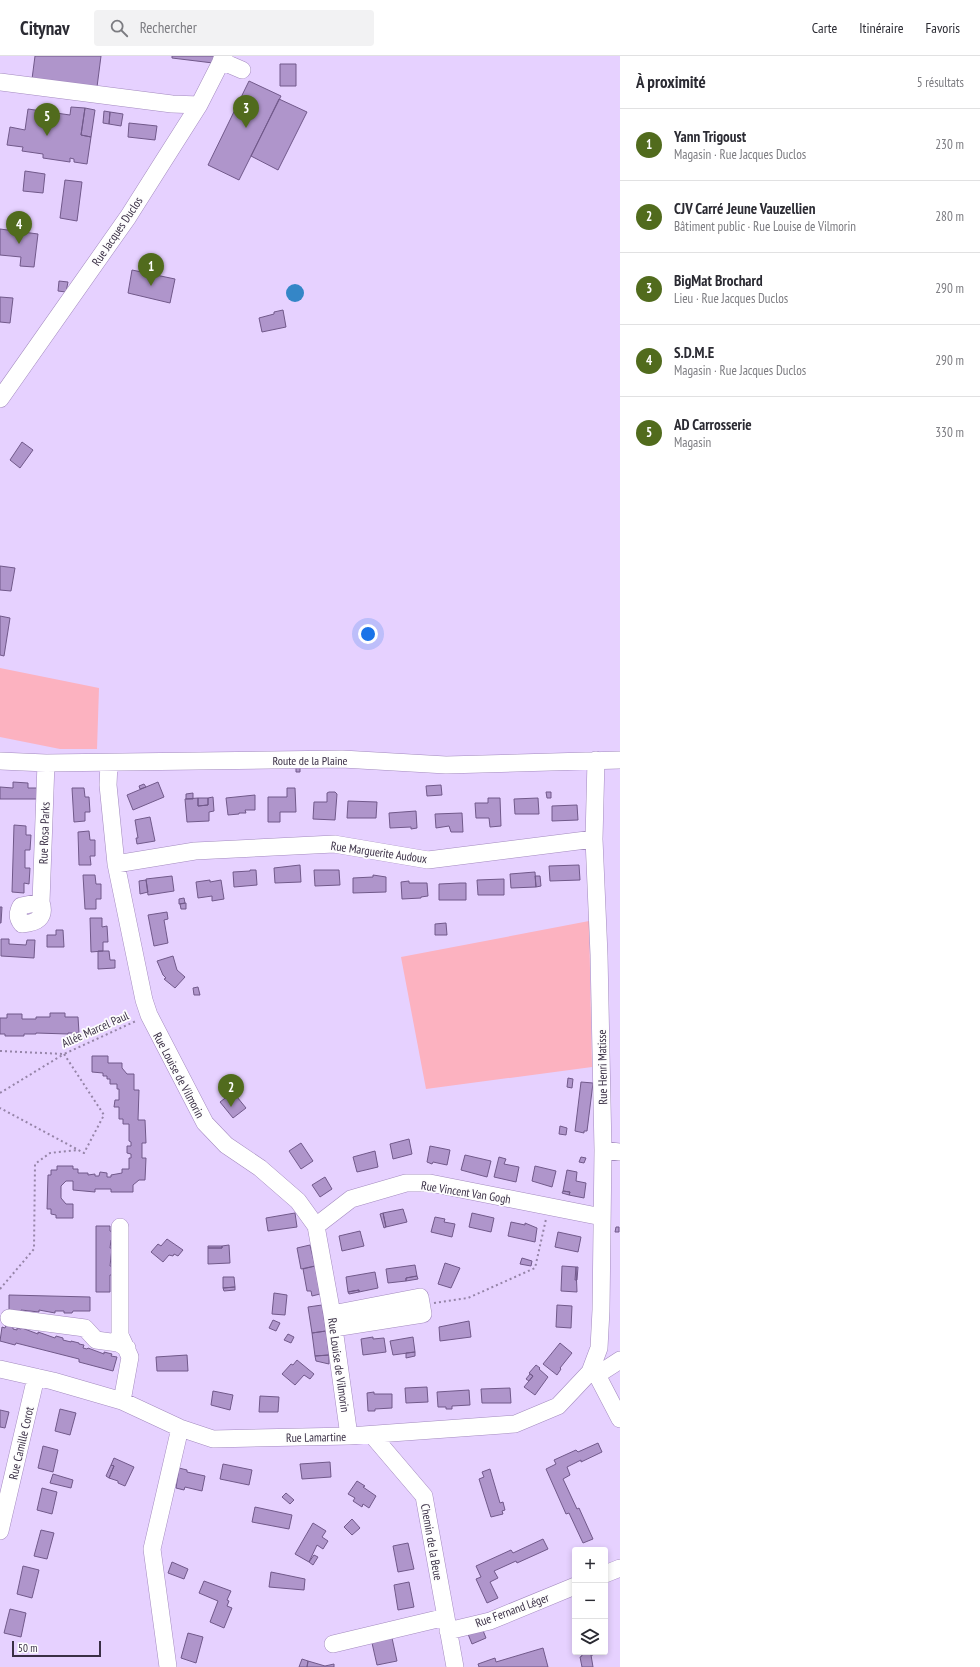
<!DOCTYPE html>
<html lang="fr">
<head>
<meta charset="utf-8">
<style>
	:root { --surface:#fff; --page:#f2f2f3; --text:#2b2b33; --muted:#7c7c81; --line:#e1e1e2; --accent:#516b1d }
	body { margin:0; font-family:"PT Sans Narrow",sans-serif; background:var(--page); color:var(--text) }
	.controls { position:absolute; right:12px; bottom:12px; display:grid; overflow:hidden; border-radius:4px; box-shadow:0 2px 6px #0003 }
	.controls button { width:36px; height:36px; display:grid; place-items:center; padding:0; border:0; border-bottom:1px solid var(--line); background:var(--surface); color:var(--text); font:20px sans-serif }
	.scale { position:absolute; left:12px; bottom:10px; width:89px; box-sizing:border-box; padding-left:4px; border:2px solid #3a2f45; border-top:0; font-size:11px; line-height:14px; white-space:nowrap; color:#3a2f45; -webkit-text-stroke:3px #fdfdfd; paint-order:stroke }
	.you { position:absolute; left:368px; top:578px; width:14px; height:14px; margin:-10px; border:3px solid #fff; border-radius:50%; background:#1a73e8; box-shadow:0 0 0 6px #1a73e833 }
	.badge { display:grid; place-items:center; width:26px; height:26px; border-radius:50%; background:var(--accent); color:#fff; font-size:13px; font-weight:700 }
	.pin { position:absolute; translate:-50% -33px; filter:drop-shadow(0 1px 2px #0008) }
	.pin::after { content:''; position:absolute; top:21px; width:14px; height:12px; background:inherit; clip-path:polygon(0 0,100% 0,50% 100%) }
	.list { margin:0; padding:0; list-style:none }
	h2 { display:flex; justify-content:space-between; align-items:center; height:52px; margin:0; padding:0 16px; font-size:17px }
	h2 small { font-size:13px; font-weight:400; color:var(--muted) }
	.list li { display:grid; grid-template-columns:26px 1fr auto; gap:12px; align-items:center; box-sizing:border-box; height:72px; padding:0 16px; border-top:1px solid var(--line) }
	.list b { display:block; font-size:15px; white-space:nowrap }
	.list p { margin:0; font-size:13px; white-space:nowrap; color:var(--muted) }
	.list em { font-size:13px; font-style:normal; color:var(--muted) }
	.icon { flex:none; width:22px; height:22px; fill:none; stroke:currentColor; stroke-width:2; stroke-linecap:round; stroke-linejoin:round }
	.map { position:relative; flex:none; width:620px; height:1611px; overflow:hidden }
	header { display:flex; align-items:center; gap:24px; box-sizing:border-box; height:56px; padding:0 20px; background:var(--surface); border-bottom:1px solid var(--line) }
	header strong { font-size:19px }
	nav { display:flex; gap:22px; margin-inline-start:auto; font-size:14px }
	.search { width:280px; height:36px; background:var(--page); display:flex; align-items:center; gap:10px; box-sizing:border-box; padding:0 14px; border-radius:4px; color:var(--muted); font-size:15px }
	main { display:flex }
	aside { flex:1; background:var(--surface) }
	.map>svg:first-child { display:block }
	.green { fill:#fcb2c0 }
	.water { fill:#3486c7 }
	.building { fill:#af95cb; stroke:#71598a }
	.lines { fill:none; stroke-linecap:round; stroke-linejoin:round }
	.minor-casing { stroke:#a38abf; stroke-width:18 }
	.path { stroke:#9584a7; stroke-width:2; stroke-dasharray:2 3; stroke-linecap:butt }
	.minor { stroke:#fff; stroke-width:17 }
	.labels { text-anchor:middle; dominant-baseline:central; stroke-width:3.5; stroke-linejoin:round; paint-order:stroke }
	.street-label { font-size:12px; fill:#3a2f45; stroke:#fdfdfd }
</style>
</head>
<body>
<header>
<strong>Citynav</strong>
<div class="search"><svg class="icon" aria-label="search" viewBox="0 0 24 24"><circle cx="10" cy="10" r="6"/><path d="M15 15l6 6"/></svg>Rechercher</div>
<nav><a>Carte</a><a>Itinéraire</a><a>Favoris</a></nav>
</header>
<main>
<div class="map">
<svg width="620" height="1611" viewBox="0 0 620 1611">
	<rect width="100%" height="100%" fill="#e6d1ff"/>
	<path class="green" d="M0,612L99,632L97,693H60L0,681Z
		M589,865L592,1011L426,1033L401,901Z"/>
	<path class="water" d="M286 237a9 9 0 1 1 18 0a9 9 0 1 1-18 0Z"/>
	<path class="building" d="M35,0H101L97,31L32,23Z
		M172,0H216L213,7L172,2Z
		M280,8H296V30H280Z
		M249,25L281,40L239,124L208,109Z
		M279,43L307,56L278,114L251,100Z
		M71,51L85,52L81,79L91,81L87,108L74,106V103L70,102V106L43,102V98L22,95L23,91L7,89L10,71L25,74L28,53L70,59Z
		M85,52L95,54L91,81L81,79Z
		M104,55L110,56L109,68L103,67Z
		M110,56L123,58L121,70L109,68Z
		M129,67L157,70L155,84L128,81Z
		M25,115L45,118L43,137L23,135Z
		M65,124L82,126L77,165L60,162Z
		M0,173L38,178L34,211L20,210L21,201L0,199Z
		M132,214L175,223L170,247L128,237Z
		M59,225L68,226L66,236L58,235Z
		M0,241L13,242L10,267L0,266Z
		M283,254L286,271L262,276L259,262L274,258V256Z
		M22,386L33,394L20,412L10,404Z
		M0,510L15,512L11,535L0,534Z
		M0,560L10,562L4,600L0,599Z
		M296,709H300V716H296Z
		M13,726L28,727V732H37V743H0V731L13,732Z
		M158,726L164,741L133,754L127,739Z
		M144,728L146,731L140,733L139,730Z
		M441,729L442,739L427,740L426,730Z
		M72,732H84L85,741H89L90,756H85V765L74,766Z
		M287,732H295L296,756H280V766H268V741H287Z
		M329,736H335L337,738L335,764L313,763L314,746H327V737Z
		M546,736H551V742H547Z
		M193,737V743H186V738Z
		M255,739V754H245L246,757H239V758L228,759L226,742Z
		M213,741L214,755L209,756V765L187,766L185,743L198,742V750L208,749V742Z
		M198,742H208V749L198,750Z
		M488,742H500L501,770L490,771L489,762H476L475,747H488Z
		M538,742L539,758H515L514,743Z
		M348,745L377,746L376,762H347Z
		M577,749L578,764L552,765V750Z
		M416,755L417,772L411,773V771L390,772L389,757Z
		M462,757L463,776H451L449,770L436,772L435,758Z
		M150,761L155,785L137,788L136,782H138L135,764Z
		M14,769L26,770V779H31L30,794H25V812H30L29,828L24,827V837L12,836Z
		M89,775L90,784H95V800H90L91,809H79L78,776Z
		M300,809L301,826L275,827L274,812Z
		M579,809L580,824L550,825L549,810Z
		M250,814H256L257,829L234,831L233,816L250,815Z
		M314,814H339L340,829L315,830Z
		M535,816L536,831L511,832L510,818Z
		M83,819H95L96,828H101V843H96V853H85Z
		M373,819L386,821V836L353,837V822L373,821Z
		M172,820L174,835L148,839L146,823Z
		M535,820H540L541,830L536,831Z
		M504,823V839H478L477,824Z
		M146,824L148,836L140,838L139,825Z
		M210,824V826L221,824L224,843L212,845V840L198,842L196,826Z
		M409,825V827H427L428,840L421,841V842L402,843L401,826Z
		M460,827H466V844H439V828Z
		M184,842L185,847L179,848V843Z
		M186,847V853H181L180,848Z
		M0,851H2L1,867H0Z
		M167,856L168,863L164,864L168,887L154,890L148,859Z
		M90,862H102V871L107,870L108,886H103V895L91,896Z
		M446,867L447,879H435V868Z
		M56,874H63L64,891H47V879H56Z
		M1,883H9V888L26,889L27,884H35L34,902L1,900Z
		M98,895H109L110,904H115V912L98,913Z
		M173,900L177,914L185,921L175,932L164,923L166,922L163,919L157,905Z
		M198,931L200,939H194L193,932Z
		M50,957H65V961H78L79,977H68V978L36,977V978H24V980H5V978H0V962H7V958H22V963H36V961H50Z
		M92,1000H108V1007H122V1012L127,1018H134V1034H139L138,1064H145L146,1087H142V1102H146L145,1124H139L133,1129V1136H111V1133H95V1136L73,1134V1125H66L61,1130V1142L66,1148H73V1162H56V1159L51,1158V1153H47L48,1119H51V1114H57V1110H73V1113H78V1117H88V1119L95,1118V1120H99L100,1116L107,1117V1121H111V1119L122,1117V1113H129V1102H131V1098L127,1097V1090H131V1086L129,1085V1068H123V1063H119V1051H114L115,1044H119V1033H117V1028H110V1023H107V1020H103V1017L92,1016Z
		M568,1022L573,1023L572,1032L567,1031Z
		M581,1026L593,1027L587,1075H584V1077L575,1075Z
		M233,1036L246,1052L233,1062L220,1046Z
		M560,1070L567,1072L566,1079L559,1078Z
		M409,1083L412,1098L393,1103L390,1088Z
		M301,1087L313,1105L301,1113L289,1095Z
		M430,1090L450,1094L447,1109L433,1106L432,1108L427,1106Z
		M375,1095L378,1111L357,1116L353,1101Z
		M465,1099L491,1105L487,1121L461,1114Z
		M499,1101L506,1103L504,1108L519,1111L516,1126L494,1121Z
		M581,1101L586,1102L584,1107L579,1106Z
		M535,1110L556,1115L552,1131L532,1125Z
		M567,1114L577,1116L576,1125L586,1127L584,1142L569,1139L570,1136L563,1135Z
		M325,1121L332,1133L320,1141L312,1129Z
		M563,1135L570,1136L569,1139L562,1137Z
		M403,1153L407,1166L386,1171L383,1157Z
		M295,1157L297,1171L268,1175L266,1162Z
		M383,1157L386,1171L384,1172L380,1158Z
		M472,1157L494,1162L491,1176L469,1171Z
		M435,1161L445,1163L444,1166L455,1168L452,1181L431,1176Z
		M511,1166L525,1169V1167L537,1172L535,1186L508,1180Z
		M96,1170H110V1175L113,1176V1183L111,1184L110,1192H112L110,1210H113L112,1219H110V1236H96Z
		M616,1171H619V1176H615Z
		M360,1175L364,1190L342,1195L339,1180Z
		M558,1176L581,1181L578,1196L555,1191Z
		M167,1183L183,1194L178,1200L174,1198L173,1200L169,1199L163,1206L151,1196L158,1188L161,1190Z
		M229,1189L230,1207L208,1208V1192H222V1190Z
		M310,1189L315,1210L301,1213L297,1192Z
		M208,1190H222V1192H208Z
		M522,1202L532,1205L531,1210L520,1208Z
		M445,1207L460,1212L451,1232L438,1228Z
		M415,1209L417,1220L406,1222V1225L388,1227L386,1213Z
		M315,1210L320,1238L312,1240L311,1235H307L303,1213Z
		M562,1210L576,1211L577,1236L561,1235Z
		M576,1211H578L577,1224H575Z
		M375,1216L378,1232L359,1236V1234L348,1236L346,1221Z
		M417,1220L418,1223L406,1225V1222Z
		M223,1221H234L235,1231L223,1232Z
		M235,1231V1234L224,1235L223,1232Z
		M359,1234V1236L349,1238L348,1236Z
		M274,1237L287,1239L285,1259L272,1258Z
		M9,1239L90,1241V1255H73L72,1257H64V1255H55V1257L39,1254V1256L21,1254V1256H12V1254H9Z
		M322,1249L326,1275L312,1277L308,1251Z
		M557,1249L572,1250L571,1272L556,1271Z
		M273,1264L280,1267L276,1275L269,1272Z
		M469,1265L471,1281L440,1285L439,1271Z
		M6,1269L13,1271V1273L17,1274V1272L21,1273L22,1272L38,1278V1276L55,1282L56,1280L63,1282V1284L71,1286V1285L79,1287V1288L84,1289L83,1292L87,1293L88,1292L104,1298V1296L112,1298L111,1300L117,1301L113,1315L79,1306V1303L16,1287L15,1289L0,1285L2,1271L5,1272Z
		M326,1275L329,1299L315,1300L312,1277Z
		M288,1278L294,1281L291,1287L284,1284Z
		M373,1281V1283L384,1282L386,1296L363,1299L361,1283Z
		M413,1281L415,1296L393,1299L390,1285Z
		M560,1287L572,1297L560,1312L561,1313L557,1319L543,1308Z
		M415,1296V1300L406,1302V1297Z
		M187,1299L188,1315H157L156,1301Z
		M329,1299V1308L316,1305L315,1300Z
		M297,1304L314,1318L310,1323L304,1319L295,1329L282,1318L291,1308L293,1309Z
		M536,1309L540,1312L539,1313L548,1321L535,1339L524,1331L533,1320L529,1317Z
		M530,1318L533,1320L529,1325L526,1323Z
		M427,1331L428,1346L406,1347L405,1332Z
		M510,1332L511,1347H482L481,1333Z
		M469,1334L470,1349L452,1350V1353H446V1351H438L437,1336Z
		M213,1335L233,1339L230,1354L211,1349Z
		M374,1336V1338H392V1352L375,1353V1355H368L367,1337Z
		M260,1340L279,1341L278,1356H259Z
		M60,1353L76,1357L70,1379L55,1375Z
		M0,1354L9,1356L5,1372L0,1371Z
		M598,1387L602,1396L581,1406V1404L567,1411L570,1419L563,1423L577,1453L579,1452L593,1483L583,1487L569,1457L566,1458L546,1413L556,1408L554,1404L576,1394L578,1396Z
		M43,1390L58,1394L53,1416L38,1412Z
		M114,1402L134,1411L125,1430L118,1427V1425L109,1422L114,1410L111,1409Z
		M330,1406L331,1421L302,1423L300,1408Z
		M223,1408L252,1414L249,1429L220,1423Z
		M111,1409L114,1410L109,1422L106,1420Z
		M179,1412L187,1414V1416L205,1420L202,1435L185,1431L184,1434L176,1432Z
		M490,1413L500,1447L503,1446L505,1454L502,1455L503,1458L491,1461L479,1423L484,1421L482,1416Z
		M53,1418L73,1424L71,1432L50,1427Z
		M357,1425L365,1430L363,1431L376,1440L369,1452L363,1448L362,1451L353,1445L355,1442L348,1438Z
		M42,1432L57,1436L52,1458L37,1454Z
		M286,1437L294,1444L290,1448L282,1441Z
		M255,1451L292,1459L289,1473L252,1466Z
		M352,1463L360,1472L352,1479L344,1471Z
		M313,1467L326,1475L322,1481L328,1485L323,1493L317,1489L309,1506L295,1498Z
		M41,1474L54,1477L47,1503L34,1500Z
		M543,1483L548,1493L517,1507L516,1505L494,1515L498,1522L490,1526L498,1542L487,1547L476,1523L481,1521L476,1510L511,1494L513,1497Z
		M408,1487L414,1513L398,1516L393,1490Z
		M314,1499L318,1501L313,1509L309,1506Z
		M172,1506L188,1513L184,1523L168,1517Z
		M23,1510L39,1514L32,1542L17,1538Z
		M271,1516L305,1523L304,1534L269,1531Z
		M204,1525L231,1535L227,1544L229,1545L227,1550L232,1552L224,1572L210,1566L218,1545L199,1537Z
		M409,1526L414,1551L398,1554L394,1529Z
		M10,1553L26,1557L21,1581L4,1577Z
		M482,1572L486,1582L472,1588L468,1578Z
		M188,1577L203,1581L196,1607L181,1602Z
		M392,1582L397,1605L377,1609L372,1587Z
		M543,1592L548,1611H479L478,1608L495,1602L496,1606Z
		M581,1596H593V1599H591L593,1611H582L580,1601L582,1600Z
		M302,1603L308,1605L307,1611H299Z
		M308,1605L325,1610L334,1608V1611H307Z"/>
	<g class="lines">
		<defs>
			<path id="minor" d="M221,5L242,14
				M0,26L172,48L199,49
				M0,343L128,161L159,112L199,49L224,0
				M0,705L46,707L342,703L446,709L620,704
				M109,707L108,729L116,808L144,944L149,959L205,1067L226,1089L260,1112L298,1145L316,1170L332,1258L349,1380
				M116,808L195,795L334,788L428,804L594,783
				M41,846L21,850C17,857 17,862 22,868C37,867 46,862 41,846L46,707
				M603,1094L620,1096
				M316,1170L351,1143L406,1127H430L602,1161
				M120,1171V1279L130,1301L122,1345
				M332,1258L420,1241L423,1258L334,1272
				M9,1262L85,1272L96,1284L118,1287L127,1292
				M0,1313L53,1325L122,1345L180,1372L213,1383L349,1380L515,1368L558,1350L590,1316L599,1292L601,1254L603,1094L599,899L594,783L596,704
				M590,1316L597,1319L620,1304
				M597,1319L620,1363
				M372,1379L424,1440L455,1611
				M0,1475L36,1321
				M605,1518L620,1512
				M448,1575L490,1565L575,1530
				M333,1588L446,1561
				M168,1611L152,1493L180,1372"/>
		</defs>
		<use href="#minor" class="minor-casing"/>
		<path class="path" d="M0,995L64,998L136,965
			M0,1037L64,998L104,1059L84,1097L0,1052
			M0,1233L34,1193L35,1108L50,1097L78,1094
			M434,1247L468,1242L535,1212L546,1163"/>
		<use href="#minor" class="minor"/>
	</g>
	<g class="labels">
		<g class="street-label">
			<text transform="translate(117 175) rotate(-56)">Rue Jacques Duclos</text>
			<text x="310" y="704">Route de la Plaine</text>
			<text transform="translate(44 777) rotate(-88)">Rue Rosa Parks</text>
			<text transform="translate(379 796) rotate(8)">Rue Marguerite Audoux</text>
			<text transform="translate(95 973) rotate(-24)">Allée Marcel Paul</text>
			<text transform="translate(602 1011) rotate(-91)">Rue Henri Matisse</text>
			<text transform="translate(179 1019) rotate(62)">Rue Louise de Vilmorin</text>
			<text transform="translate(466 1136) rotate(9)">Rue Vincent Van Gogh</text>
			<text transform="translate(339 1309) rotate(82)">Rue Louise de Vilmorin</text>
			<text transform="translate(316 1381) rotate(-1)">Rue Lamartine</text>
			<text transform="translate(21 1387) rotate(-77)">Rue Camille Corot</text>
			<text transform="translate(432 1486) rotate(80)">Chemin de la Beue</text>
			<text transform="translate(512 1554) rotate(-20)">Rue Fernand Léger</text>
		</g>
	</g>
</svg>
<div class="controls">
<button>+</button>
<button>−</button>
<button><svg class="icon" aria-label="layers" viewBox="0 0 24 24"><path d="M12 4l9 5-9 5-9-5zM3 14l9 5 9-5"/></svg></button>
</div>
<div class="scale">50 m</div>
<div class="you"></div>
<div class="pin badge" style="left:151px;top:230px">1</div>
<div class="pin badge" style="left:231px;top:1051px">2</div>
<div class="pin badge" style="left:246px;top:72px">3</div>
<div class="pin badge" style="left:19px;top:188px">4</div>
<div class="pin badge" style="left:47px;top:80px">5</div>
</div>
<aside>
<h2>À proximité<small>5 résultats</small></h2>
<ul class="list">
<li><span class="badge">1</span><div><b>Yann Trigoust</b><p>Magasin · Rue Jacques Duclos</p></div><em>230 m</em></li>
<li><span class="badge">2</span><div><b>CJV Carré Jeune Vauzellien</b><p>Bâtiment public · Rue Louise de Vilmorin</p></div><em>280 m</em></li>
<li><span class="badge">3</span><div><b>BigMat Brochard</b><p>Lieu · Rue Jacques Duclos</p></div><em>290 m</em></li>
<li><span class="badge">4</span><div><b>S.D.M.E</b><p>Magasin · Rue Jacques Duclos</p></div><em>290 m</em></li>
<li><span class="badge">5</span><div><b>AD Carrosserie</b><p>Magasin</p></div><em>330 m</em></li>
</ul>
</aside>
</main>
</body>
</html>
